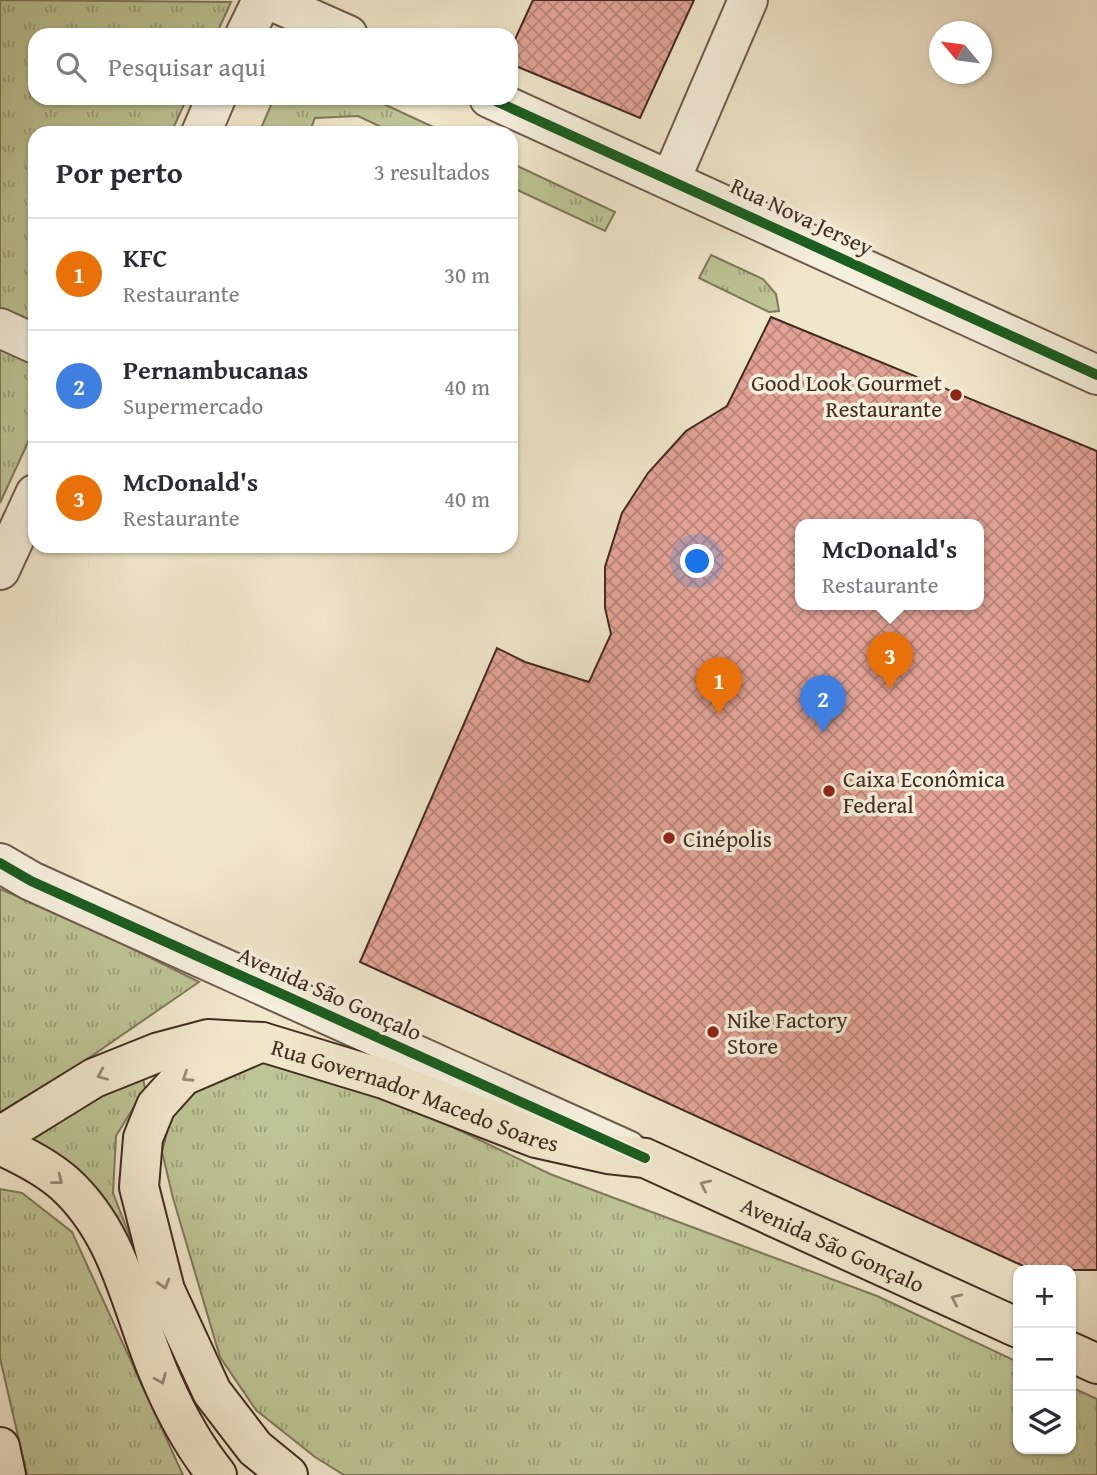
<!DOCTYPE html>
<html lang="pt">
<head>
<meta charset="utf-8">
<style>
	:root { --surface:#fff; --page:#f2f2f3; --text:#2b2b33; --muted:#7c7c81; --line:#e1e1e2; --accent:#8f2418 }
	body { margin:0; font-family:"Gentium Book Plus",serif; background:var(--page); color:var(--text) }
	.controls { position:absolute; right:21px; bottom:21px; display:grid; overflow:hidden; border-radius:14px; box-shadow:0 2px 5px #0004 }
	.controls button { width:63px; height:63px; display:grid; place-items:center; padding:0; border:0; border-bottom:2px solid var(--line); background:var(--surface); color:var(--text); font:35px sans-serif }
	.compass { position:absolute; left:929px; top:21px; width:63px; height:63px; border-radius:50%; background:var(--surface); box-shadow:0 2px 5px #0004; rotate:299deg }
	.you { position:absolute; left:698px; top:562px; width:24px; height:24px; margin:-18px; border:5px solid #fff; border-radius:50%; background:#1a73e8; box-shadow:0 0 0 10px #1a73e833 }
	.badge { display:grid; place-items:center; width:46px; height:46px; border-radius:50%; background:var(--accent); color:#fff; font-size:23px; font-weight:700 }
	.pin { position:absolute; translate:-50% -58px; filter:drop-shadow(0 2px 4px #0008) }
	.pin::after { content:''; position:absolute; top:37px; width:24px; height:21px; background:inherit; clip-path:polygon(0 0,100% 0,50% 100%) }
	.popup { position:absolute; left:795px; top:519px; width:189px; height:91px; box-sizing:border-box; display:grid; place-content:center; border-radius:14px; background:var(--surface); filter:drop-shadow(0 2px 5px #0005); font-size:23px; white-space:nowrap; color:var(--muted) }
	.popup b { font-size:26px; color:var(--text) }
	.popup::after { content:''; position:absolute; left:50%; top:100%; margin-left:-14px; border:14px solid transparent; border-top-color:var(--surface) }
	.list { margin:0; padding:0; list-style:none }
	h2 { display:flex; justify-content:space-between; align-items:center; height:91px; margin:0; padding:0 28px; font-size:30px }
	h2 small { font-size:23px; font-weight:400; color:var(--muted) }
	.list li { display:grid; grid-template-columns:46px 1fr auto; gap:21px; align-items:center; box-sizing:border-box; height:112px; padding:0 28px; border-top:2px solid var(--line) }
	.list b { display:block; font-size:26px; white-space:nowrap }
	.list p { margin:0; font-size:23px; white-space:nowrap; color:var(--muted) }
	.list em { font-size:23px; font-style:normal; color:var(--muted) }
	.icon { flex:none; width:38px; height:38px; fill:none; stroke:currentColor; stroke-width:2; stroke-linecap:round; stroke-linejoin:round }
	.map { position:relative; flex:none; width:1097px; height:1475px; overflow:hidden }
	.search { position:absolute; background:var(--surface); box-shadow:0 2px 5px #0004; left:28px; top:28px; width:490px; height:77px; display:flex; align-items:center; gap:18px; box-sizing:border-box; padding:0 24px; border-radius:21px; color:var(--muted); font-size:26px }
	.panel { position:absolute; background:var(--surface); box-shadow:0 2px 5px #0004; left:28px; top:126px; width:490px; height:427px; border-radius:21px }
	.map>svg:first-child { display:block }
	.grass { fill:url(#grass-tufts); stroke:#80785b; stroke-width:2 }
	.building { fill:url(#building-cross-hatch); stroke:#422b21; stroke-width:2; fill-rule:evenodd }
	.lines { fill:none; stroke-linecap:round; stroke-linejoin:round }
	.minor-casing { stroke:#6e5a4c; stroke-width:42 }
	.major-casing { stroke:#422b21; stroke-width:42 }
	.highway-casing { stroke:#422b21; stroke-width:42 }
	.minor { stroke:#f5efdd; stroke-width:38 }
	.major { stroke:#f0e6cb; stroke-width:38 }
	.highway { stroke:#f0e6cb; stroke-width:38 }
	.cycleway-casing { stroke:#f5efdd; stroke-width:15 }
	.cycleway { stroke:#1b5e20; stroke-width:10 }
	.oneway { stroke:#998876 }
	.poi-dot { fill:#8f2418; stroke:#f5efdd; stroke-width:2.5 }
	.labels { text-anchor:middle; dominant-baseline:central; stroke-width:7; stroke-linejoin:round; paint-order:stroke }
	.street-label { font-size:23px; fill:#422b21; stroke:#f5efdd }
	.poi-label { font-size:23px; fill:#422b21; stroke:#f5efdd; text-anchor:start }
</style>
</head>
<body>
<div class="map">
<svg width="1097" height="1475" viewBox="0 0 1097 1475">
	<defs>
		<pattern id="grass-tufts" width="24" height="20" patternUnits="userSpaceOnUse" patternTransform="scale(1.75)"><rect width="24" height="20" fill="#bdc495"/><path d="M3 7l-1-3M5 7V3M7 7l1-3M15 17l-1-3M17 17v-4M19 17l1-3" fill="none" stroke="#9b9f79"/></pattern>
		<pattern id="building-cross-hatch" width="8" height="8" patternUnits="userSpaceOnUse" patternTransform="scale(1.75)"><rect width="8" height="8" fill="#e2a396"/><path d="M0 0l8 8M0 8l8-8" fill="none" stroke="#b9857a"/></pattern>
	</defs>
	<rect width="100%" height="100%" fill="#f0e6cb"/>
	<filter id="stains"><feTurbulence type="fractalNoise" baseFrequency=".00286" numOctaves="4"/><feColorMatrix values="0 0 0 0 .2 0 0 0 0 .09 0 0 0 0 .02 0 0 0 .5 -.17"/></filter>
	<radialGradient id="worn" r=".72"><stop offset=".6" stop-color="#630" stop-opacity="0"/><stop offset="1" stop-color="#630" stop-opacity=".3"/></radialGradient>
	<path class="grass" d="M0,0L231,2L216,35H35V98H187L171,133H35V427L0,503Z
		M274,98H371L446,133H394L358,116L315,118L309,133H259Z
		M511,163L615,212L605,231L511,187Z
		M711,255L763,279L776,294L779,311L769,312L699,278Z
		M0,889L103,934L199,982L19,1106L0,1112Z
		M252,1058L409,1106L550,1174L877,1296L1018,1362V1449H1071V1387L1097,1399V1475H344L315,1457L256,1410L220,1357L173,1198L162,1152L172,1113L208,1078Z
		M134,1076L143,1077L145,1089L116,1136L113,1193L134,1247L109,1213L25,1144Z
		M0,1189L22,1193L72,1232L183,1475H27L0,1358Z"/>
	<path class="building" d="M533,0H694L640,118L511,64V48Z
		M771,317L1097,451V1270H1032L360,962L497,648L525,662L589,682L611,634L605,608V567L622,513L648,473L686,431L727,406ZM801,524H979V604H801Z"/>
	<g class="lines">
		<defs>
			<path id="minor" d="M269,0L348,35
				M245,35L262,0
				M489,98L1097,375
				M201,133L216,98
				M671,179L748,0
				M0,328L35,344
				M0,570L35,494
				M0,863L31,881L627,1150"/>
			<g id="major">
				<path d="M1071,1352L1097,1364"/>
				<path id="s1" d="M288,1475L255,1448L212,1392L165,1290L139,1187L143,1138L156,1106L183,1076L262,1042L384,1079L536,1138L608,1154L645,1158L1018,1328"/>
			</g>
			<path id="highway" d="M0,1136L94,1078L159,1052L208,1039L262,1042
				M0,1145C22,1155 46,1167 64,1183C123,1236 132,1315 163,1383C177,1415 195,1448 217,1475
				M0,1447L6,1475"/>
		</defs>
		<use href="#minor" class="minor-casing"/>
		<use href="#major" class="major-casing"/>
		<use href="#highway" class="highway-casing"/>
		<use href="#minor" class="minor"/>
		<use href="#major" class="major"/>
		<use href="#highway" class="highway"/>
		<defs>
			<path id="cycleway" d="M489,98L1097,375
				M0,863L31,881L645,1158"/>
		</defs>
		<use href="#cycleway" class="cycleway-casing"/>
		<use href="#cycleway" class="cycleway"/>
	</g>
	<defs><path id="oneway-chevron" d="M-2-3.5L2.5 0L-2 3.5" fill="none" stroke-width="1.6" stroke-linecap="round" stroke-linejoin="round" transform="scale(1.75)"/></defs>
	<g class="oneway">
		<use href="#oneway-chevron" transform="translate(102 1075) rotate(157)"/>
		<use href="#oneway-chevron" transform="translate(187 1077) rotate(147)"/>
		<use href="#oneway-chevron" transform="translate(58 1180) rotate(38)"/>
		<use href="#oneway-chevron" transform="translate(705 1185) rotate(-155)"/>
		<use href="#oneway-chevron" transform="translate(164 1284) rotate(73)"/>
		<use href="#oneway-chevron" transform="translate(956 1299) rotate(-155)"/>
		<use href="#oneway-chevron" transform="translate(161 1379) rotate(67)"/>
	</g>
	<g class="poi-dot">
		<circle cx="956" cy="395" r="7"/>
		<circle cx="829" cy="791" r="7"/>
		<circle cx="669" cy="838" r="7"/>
		<circle cx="713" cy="1032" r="7"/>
	</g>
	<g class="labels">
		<g class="street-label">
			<text transform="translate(802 216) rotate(25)">Rua Nova Jersey</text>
			<text transform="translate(330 993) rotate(24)">Avenida São Gonçalo</text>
			<text stroke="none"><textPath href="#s1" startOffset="704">Rua Governador Macedo Soares</textPath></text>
			<text stroke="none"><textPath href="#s1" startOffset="1150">Avenida São Gonçalo</textPath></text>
		</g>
		<g class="poi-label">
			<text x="942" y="382" text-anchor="end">Good Look Gourmet<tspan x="942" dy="26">Restaurante</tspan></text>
			<text x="843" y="778">Caixa Econômica<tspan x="843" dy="26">Federal</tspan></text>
			<text x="683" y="838">Cinépolis</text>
			<text x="727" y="1019">Nike Factory<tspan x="727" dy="26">Store</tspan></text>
		</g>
	</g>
	<rect width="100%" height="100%" filter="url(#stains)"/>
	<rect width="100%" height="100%" fill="url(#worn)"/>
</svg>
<div class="controls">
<button>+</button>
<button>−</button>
<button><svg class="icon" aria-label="layers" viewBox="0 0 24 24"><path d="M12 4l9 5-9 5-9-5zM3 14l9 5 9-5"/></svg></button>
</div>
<svg class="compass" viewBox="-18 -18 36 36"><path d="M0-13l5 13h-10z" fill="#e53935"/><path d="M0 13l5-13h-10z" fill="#7c7c81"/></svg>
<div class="you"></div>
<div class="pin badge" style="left:719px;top:715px;background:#e8710a">1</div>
<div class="pin badge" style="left:823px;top:733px;background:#3f7fe0">2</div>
<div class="pin badge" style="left:890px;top:690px;background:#e8710a">3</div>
<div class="popup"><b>McDonald's</b>Restaurante</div>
<div class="search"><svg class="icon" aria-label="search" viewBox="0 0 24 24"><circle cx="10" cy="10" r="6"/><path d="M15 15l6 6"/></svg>Pesquisar aqui</div>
<section class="panel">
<h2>Por perto<small>3 resultados</small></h2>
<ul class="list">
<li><span class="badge" style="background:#e8710a">1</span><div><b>KFC</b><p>Restaurante</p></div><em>30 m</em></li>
<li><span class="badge" style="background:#3f7fe0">2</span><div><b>Pernambucanas</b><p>Supermercado</p></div><em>40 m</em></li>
<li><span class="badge" style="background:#e8710a">3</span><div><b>McDonald's</b><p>Restaurante</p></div><em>40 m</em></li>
</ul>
</section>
</div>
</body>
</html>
